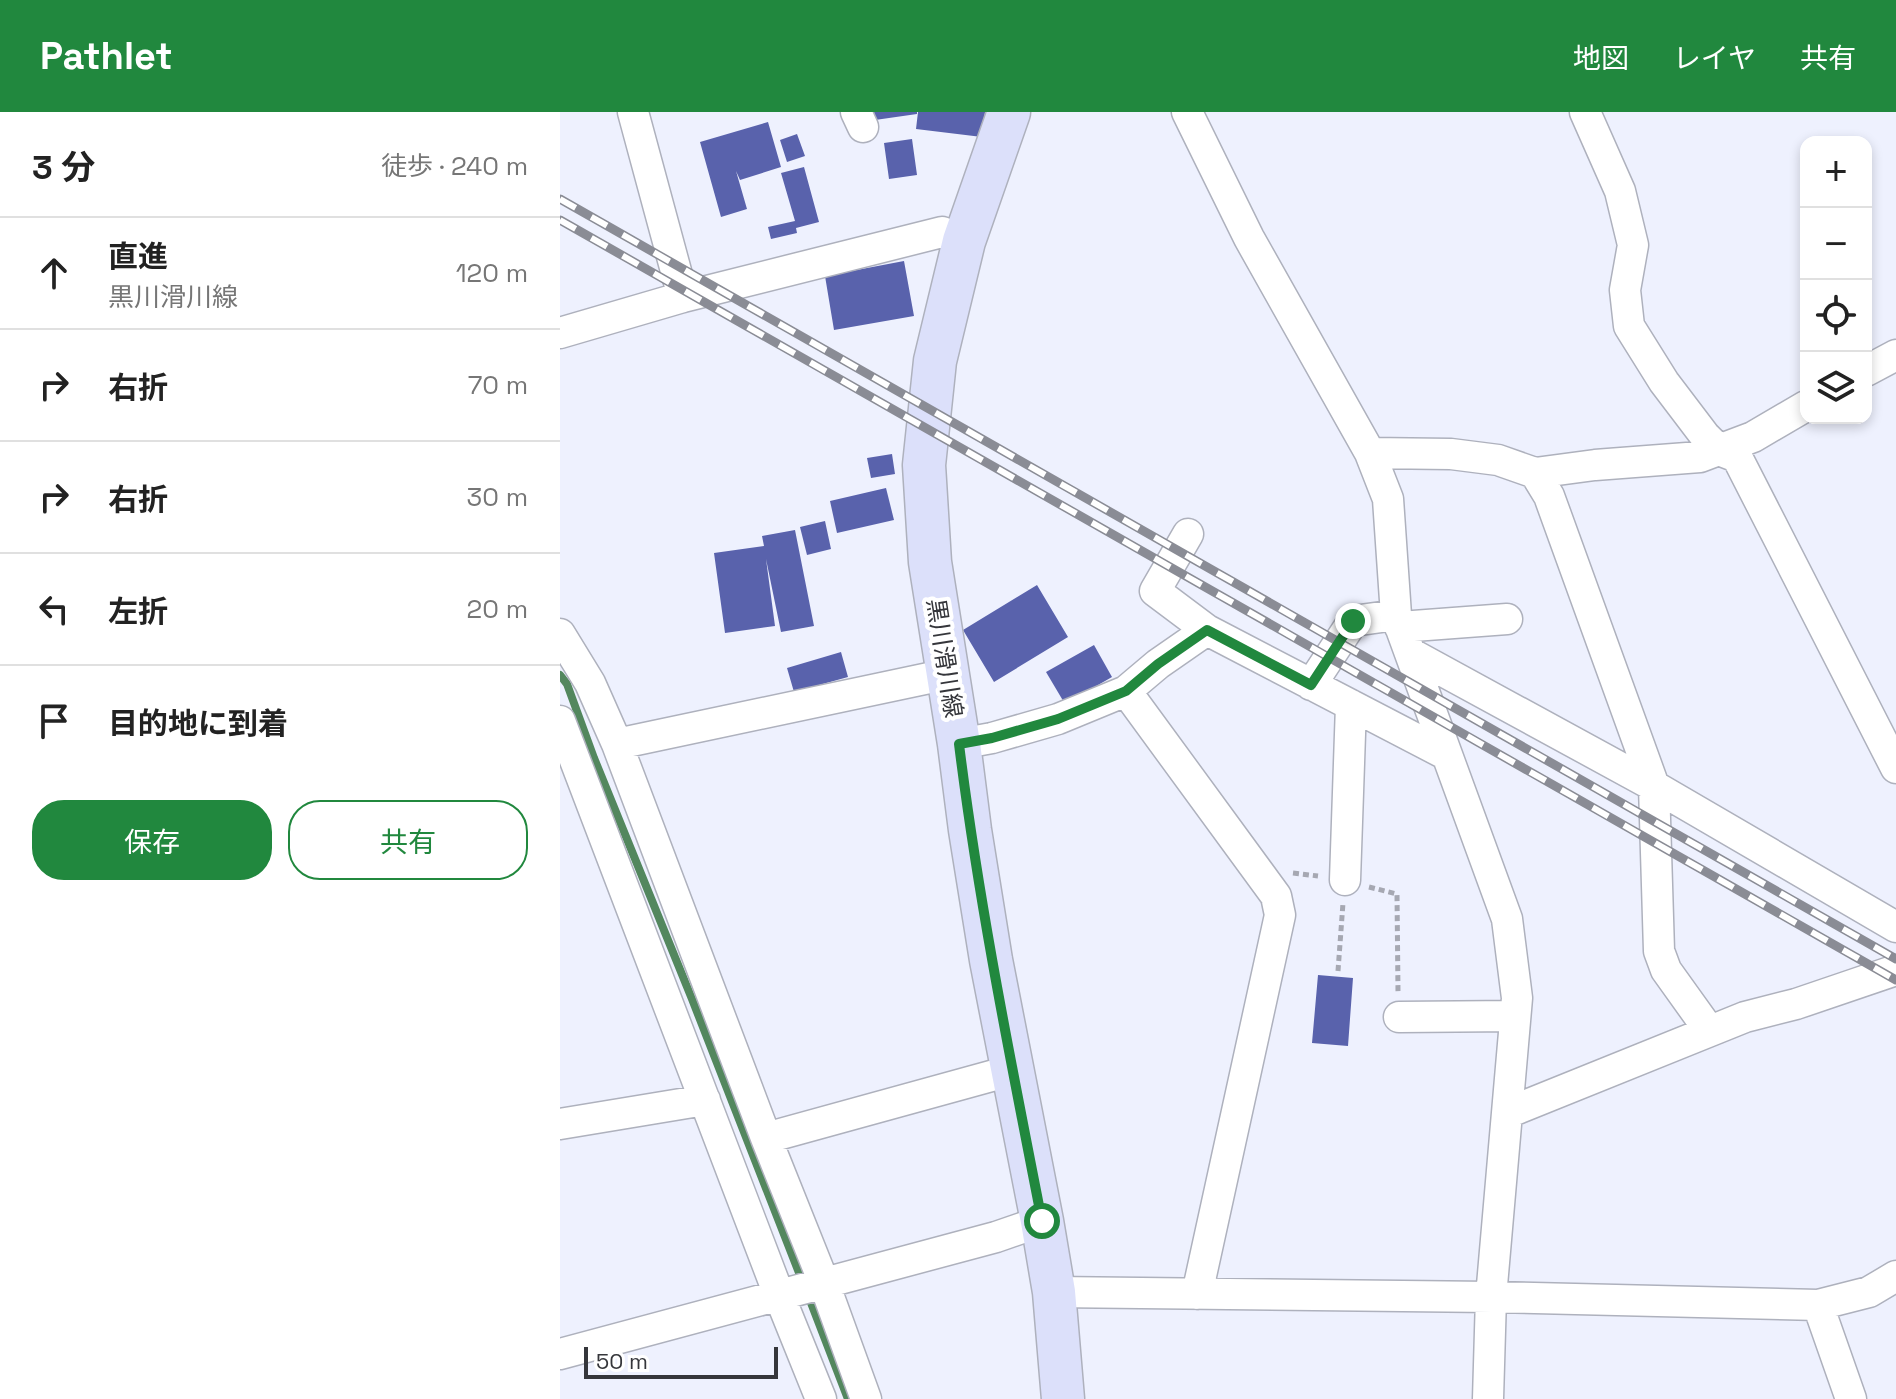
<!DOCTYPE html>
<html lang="ja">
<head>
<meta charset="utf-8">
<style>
	:root { --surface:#fff; --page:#f2f2f2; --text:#222; --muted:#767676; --line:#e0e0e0; --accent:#21883e }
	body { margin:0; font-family:"Space Grotesk","Noto Sans JP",sans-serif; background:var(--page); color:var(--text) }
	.controls { position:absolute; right:24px; top:24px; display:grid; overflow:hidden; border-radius:16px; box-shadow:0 4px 12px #0003 }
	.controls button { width:72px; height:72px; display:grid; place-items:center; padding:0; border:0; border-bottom:2px solid var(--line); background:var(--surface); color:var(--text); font:40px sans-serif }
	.scale { position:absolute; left:24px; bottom:20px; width:194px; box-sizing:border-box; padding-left:8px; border:4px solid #35363b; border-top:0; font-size:22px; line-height:28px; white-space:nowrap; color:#35363b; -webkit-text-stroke:6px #fff; paint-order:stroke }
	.stop { position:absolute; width:24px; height:24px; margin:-18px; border:6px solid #21883e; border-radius:50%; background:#fff }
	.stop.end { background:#21883e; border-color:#fff; box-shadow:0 2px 8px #0008 }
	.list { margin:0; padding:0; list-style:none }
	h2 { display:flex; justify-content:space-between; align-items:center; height:104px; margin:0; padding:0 32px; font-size:34px }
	h2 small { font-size:26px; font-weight:400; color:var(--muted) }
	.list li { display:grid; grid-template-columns:52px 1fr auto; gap:24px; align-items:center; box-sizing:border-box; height:112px; padding:0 32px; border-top:2px solid var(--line) }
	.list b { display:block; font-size:30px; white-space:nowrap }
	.list p { margin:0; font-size:26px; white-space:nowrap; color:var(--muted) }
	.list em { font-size:26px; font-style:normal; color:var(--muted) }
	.actions { display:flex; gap:16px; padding:24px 32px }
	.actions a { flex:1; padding:18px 0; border:2px solid var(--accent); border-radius:32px; text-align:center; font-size:28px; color:var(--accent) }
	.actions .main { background:var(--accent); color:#fff }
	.icon { flex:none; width:44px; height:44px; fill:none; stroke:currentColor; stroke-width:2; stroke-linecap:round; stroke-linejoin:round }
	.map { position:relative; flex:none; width:1336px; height:1287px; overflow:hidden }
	header { display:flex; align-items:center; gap:48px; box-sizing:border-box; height:112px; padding:0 40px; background:var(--accent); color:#fff }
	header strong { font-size:38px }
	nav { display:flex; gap:44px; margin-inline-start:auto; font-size:28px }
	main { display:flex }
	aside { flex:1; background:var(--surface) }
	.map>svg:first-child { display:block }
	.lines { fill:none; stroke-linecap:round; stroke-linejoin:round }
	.stream { stroke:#53875e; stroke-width:8 }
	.building { fill:#5962ac }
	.minor-casing { stroke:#aeb1bd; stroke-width:33 }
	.secondary-casing { stroke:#aeb1bd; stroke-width:45 }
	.path { stroke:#a6a8b2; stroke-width:5; stroke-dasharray:6 4; stroke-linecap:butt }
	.minor { stroke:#fff; stroke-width:30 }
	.secondary { stroke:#dce0fa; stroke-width:42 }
	.rail-casing { stroke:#8a8c95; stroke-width:9 }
	.rail { stroke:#fff; stroke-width:6; stroke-dasharray:18; stroke-linecap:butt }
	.route { stroke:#21883e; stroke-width:10 }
	.labels { text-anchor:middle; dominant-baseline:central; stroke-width:8; stroke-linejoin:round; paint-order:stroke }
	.street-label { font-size:24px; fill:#35363b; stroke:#fff }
</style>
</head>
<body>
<header>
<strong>Pathlet</strong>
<nav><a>地図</a><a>レイヤ</a><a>共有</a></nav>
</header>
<main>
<aside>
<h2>3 分<small>徒歩 · 240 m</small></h2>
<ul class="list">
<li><svg class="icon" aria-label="ahead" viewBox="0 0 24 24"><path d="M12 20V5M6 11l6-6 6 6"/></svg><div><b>直進</b><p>黒川滑川線</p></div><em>120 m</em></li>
<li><svg class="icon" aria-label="right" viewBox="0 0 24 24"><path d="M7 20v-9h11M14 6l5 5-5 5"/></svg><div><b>右折</b></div><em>70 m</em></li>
<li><svg class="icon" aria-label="right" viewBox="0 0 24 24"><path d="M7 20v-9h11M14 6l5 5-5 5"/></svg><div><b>右折</b></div><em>30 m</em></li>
<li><svg class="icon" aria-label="left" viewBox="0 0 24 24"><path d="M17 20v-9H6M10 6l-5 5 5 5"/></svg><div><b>左折</b></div><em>20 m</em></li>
<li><svg class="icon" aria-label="arrive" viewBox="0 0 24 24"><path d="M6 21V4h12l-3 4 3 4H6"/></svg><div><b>目的地に到着</b></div></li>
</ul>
<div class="actions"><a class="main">保存</a><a>共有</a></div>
</aside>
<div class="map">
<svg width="1336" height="1287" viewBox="0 0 1336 1287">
	<rect width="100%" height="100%" fill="#eef1fe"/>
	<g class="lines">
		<path class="stream" d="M0,563L7,572L34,646L132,887L243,1171
			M248,1183L288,1287"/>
	</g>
	<path class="building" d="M314,0H357V2L315,8Z
		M358,0H425L422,25L356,17Z
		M208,10L221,55L180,68L176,59L187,97L161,105L140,30Z
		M237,22L245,44L227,50L220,28Z
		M352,27L357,63L329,67L324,31Z
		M244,55L259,110L236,116L237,121L211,127L208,115L235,109L221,61Z
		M344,149L354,204L274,218L265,164Z
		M332,342L335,362L311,366L307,346Z
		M326,376L334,408L277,421L270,389Z
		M265,409L271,437L247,443L240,415Z
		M235,418L254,514L221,520L206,447L215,514L165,521L154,441L204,434L202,424Z
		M477,473L508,525L434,570L403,518Z
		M534,533L552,565L505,592L486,560Z
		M281,540L288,565L234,580L227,556Z
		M758,863L793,866L788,934L752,931Z"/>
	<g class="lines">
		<defs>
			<path id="minor" d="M73,0L123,185
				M296,0L303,15
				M627,0L689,126L810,341L828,387L836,503L947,807L957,886L931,1185L928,1287
				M1025,0L1060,79L1073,133L1065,178L1069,214L1104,270L1145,324L1159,338L1177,345L1336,656
				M0,221L123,185L382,120L404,129
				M1306,259L1336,243
				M810,341L891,342L938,348L975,361L1035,353L1140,345L1193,325L1246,294
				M975,361L989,384L1094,674L1099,839L1106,858L1149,918
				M628,422L595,479L647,518L887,643
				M840,515L947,507
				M0,522L30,571L57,632
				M850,541L1094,674L1336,815
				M751,573L793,509L836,503
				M566,579L716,784L720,803L637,1182
				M0,609L219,1183L261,1287
				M399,632L432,626L498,607L566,579L598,552L647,518
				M785,768L791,593
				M839,905L955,904
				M947,1001L1185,905L1236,892L1336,858
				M0,1012L145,988
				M206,1026L57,632L388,562
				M494,1180L931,1185L1258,1193L1309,1180L1336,1164
				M1258,1193L1291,1287
				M0,1242L436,1125L482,1109
				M306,1287L264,1171L206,1026L453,958"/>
			<path id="secondary" d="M449,0L404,129L375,249L364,353L370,450L399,632L410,718L431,848L482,1109L494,1180L503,1287"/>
		</defs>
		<use href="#minor" class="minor-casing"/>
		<use href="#secondary" class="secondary-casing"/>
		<path class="path" d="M733,761L758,764
			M809,775L837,782L838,880
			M778,859L783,791"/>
		<use href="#minor" class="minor"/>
		<use href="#secondary" class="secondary"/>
		<defs>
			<path id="rail" d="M0,87L1336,847
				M0,108L1336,868"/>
		</defs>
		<use href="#rail" class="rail-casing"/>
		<use href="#rail" class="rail"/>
	</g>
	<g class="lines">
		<path class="route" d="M482,1109C451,950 419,793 399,632L432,626L498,607L566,579L598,552L647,518L751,573L793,509"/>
	</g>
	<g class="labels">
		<g class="street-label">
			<text transform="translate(385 546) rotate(81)">黒川滑川線</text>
		</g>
	</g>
</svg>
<div class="controls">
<button>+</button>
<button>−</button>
<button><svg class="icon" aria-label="locate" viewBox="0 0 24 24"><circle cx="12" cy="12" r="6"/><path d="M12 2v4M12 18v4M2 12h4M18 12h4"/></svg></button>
<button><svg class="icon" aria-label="layers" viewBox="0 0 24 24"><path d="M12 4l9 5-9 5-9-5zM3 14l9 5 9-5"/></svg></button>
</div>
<div class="scale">50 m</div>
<div class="stop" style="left:482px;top:1109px"></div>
<div class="stop end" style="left:793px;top:509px"></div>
</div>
</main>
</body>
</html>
